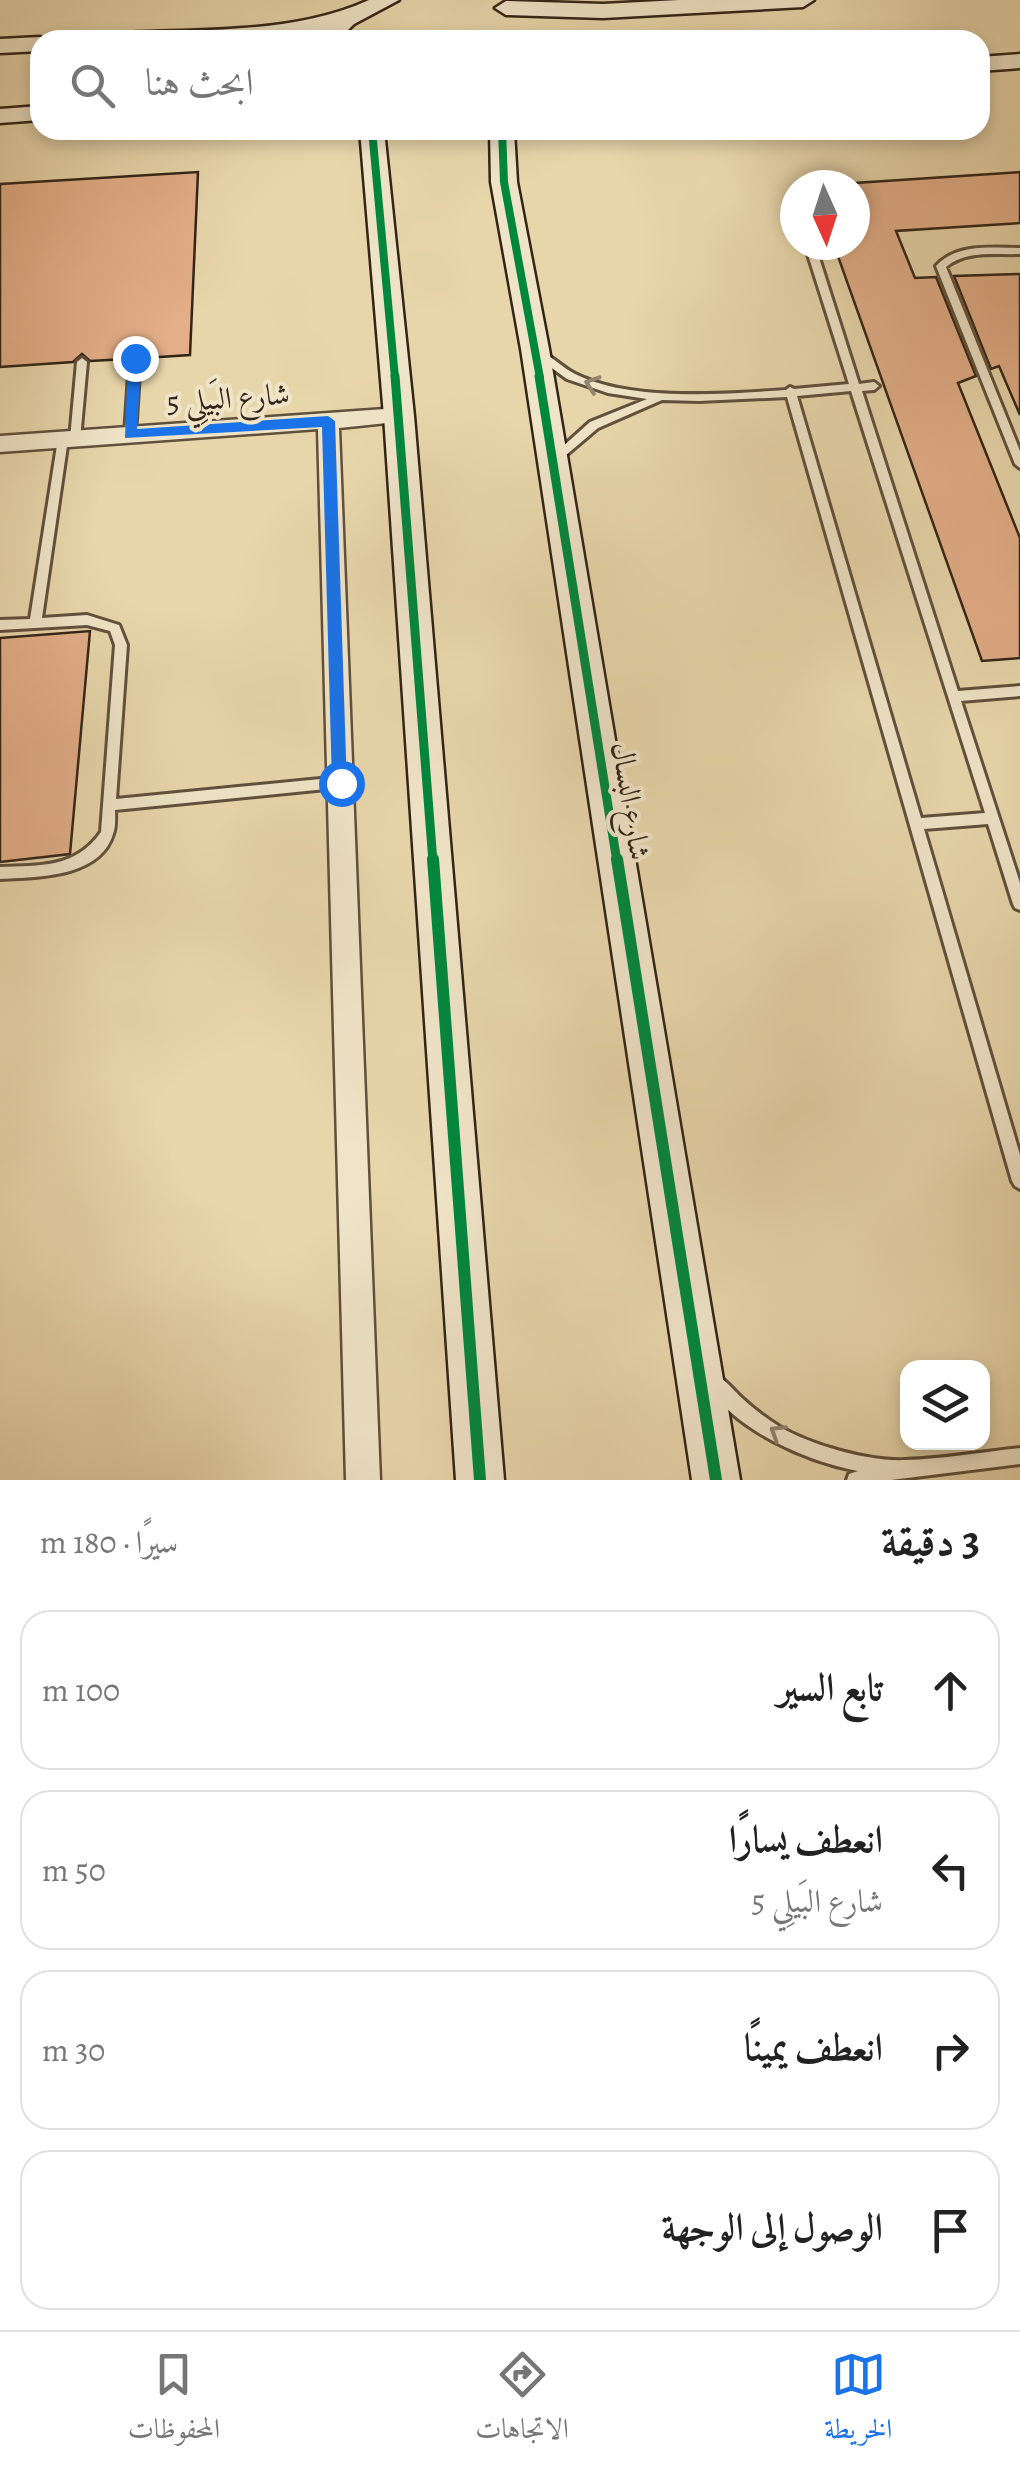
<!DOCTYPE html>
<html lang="ar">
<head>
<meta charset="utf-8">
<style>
	:root { --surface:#fff; --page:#f6f6f6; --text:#222; --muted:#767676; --line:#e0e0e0; --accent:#1a73e8 }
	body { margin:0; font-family:Alegreya,Amiri,serif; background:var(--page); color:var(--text); direction:rtl }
	.controls { position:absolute; right:30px; bottom:30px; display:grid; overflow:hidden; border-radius:20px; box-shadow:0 5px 15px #0003 }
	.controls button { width:90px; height:90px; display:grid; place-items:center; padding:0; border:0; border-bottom:2px solid var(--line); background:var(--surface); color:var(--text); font:50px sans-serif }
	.compass { position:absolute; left:780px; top:170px; width:90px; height:90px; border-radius:50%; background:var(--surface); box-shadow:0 5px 15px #0003; rotate:177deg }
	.stop { position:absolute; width:30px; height:30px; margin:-22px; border:8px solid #1a73e8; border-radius:50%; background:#fff }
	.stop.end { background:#1a73e8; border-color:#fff; box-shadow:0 2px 10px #0008 }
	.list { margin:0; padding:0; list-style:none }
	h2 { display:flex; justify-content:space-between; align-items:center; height:130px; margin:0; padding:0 40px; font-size:42px }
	h2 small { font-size:32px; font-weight:400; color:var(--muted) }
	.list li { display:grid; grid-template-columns:65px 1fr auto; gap:30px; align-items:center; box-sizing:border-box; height:160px; margin:0 20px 20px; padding:0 20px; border:2px solid var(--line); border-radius:30px }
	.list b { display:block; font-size:38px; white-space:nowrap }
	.list p { margin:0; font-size:32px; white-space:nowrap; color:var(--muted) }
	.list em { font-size:32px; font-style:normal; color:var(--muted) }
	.icon { flex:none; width:55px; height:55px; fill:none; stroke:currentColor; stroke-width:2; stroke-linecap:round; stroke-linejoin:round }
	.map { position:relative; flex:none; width:1020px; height:1480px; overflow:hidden; direction:ltr }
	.search { position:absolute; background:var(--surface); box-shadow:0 5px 15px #0003; left:30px; right:30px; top:30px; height:110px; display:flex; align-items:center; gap:25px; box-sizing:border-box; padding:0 35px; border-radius:30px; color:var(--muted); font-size:38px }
	.sheet { height:850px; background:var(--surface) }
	nav { display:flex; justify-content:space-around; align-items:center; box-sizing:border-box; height:140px; border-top:2px solid var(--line); background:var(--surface); font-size:28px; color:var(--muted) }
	nav a { display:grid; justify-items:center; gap:5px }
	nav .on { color:var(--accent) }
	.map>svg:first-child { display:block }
	.building { fill:#e3ae88; stroke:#322417; stroke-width:2.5 }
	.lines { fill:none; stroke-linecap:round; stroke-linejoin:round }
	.lane-casing { stroke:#60503c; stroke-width:6 }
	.street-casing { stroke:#60503c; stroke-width:5 }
	.secondary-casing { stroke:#322417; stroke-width:5 }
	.lane { fill:#f0e4c8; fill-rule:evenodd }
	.street { fill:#f0e4c8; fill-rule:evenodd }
	.secondary { fill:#f0e4c8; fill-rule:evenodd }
	.cycleway-far2-casing { stroke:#f0e4c8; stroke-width:12 }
	.cycleway-far1-casing { stroke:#f0e4c8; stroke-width:15 }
	.cycleway-casing { stroke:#f0e4c8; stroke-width:19 }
	.cycleway-far2 { stroke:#00873e; stroke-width:8 }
	.cycleway-far1 { stroke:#00873e; stroke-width:9 }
	.cycleway { stroke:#00873e; stroke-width:12 }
	.oneway { stroke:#918470 }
	.route { fill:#1a73e8 }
	.labels { text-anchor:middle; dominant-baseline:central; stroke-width:8; stroke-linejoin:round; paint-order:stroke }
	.street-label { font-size:30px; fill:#322417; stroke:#f0e4c8 }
</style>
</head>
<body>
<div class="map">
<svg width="1020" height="1480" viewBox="0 0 1020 1480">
	<rect width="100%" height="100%" fill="#e8d6ab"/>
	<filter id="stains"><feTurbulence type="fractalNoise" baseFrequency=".002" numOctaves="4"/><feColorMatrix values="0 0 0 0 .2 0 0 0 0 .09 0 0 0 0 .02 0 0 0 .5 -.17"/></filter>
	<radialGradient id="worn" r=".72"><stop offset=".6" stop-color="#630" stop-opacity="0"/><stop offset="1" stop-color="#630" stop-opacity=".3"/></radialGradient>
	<path class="building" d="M198,172L190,355L144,358L135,350L126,359L90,361L82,354L73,362L0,367V184Z
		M1020,172V223L896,231L915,278L936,277L976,376L958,383L1020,538V658L982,661L834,245H855V183Z
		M1020,274V415L999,366L991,369L954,276Z
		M90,631L70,854L0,862V638Z"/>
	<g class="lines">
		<defs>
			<path id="lane" d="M805,245H815L859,384L874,382L879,386L874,390L862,391L958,691L1020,686V696L961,701L1020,883V910L1015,908L1013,904L988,824L924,829L1020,1155V1189L1015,1186L1012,1181L787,397L699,401L662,400L598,428L559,461L555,462L550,458L590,422L647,399L608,393L567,379L538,358L537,356L542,352C554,358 563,368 575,374C631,402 724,394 786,390L790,387L794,389L849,384ZM851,391L985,813L921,818L797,396Z
				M1020,248V254C995,255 966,250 946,267L1020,451V468L1015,464L936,266C957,243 992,248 1020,248Z
				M135,354L140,358L135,435L130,439L125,435L130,358Z
				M82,358L87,362L80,439L75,443L70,439L77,362Z
				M63,435L68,439L42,618L87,615L119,625L127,645L116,799L341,777L346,779L347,783L346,787L115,810C115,817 116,827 113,834C100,878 36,877 0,879V867C40,865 75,869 101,832L115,645L110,631L87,625L0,630V620L30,619L58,439Z
				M715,1374C726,1380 734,1391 743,1399C755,1410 767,1419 780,1427C811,1445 869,1462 905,1460C943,1459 982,1452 1020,1448V1464L891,1480H847L849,1474L858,1471C809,1462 730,1429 707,1382L709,1376Z"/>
			<path id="street" d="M399,408L410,416L406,421L339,428L380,1480H346L318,429L0,452V436Z"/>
			<path id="secondary" d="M369,0H399L354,24L338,40H322L318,35L322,30L256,40H111L123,33C204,29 295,34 369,0Z
				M679,0H814L803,7L603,18L506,15L495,8L506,1L603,4Z
				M40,37L49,40H40V51L0,53V39Z
				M1020,54V68L980,71V57Z
				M40,106V120L0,123V109Z
				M360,130H384L414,416L504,1480H456L384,416Z
				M490,130H514L517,182L549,349L740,1480H692L521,349L491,182Z"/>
		</defs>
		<use href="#lane" class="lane-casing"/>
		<use href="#street" class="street-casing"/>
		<use href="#secondary" class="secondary-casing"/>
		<use href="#lane" class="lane"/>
		<use href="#street" class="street"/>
		<use href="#secondary" class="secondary"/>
		<defs>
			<path id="cycleway-far2" d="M372,130L395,378
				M502,130L504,182L540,378"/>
			<path id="cycleway-far1" d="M395,376L433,862
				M539,376L617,862"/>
			<path id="cycleway" d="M433,859L480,1480
				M617,859L716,1480"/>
		</defs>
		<use href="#cycleway-far2" class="cycleway-far2-casing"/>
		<use href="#cycleway-far1" class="cycleway-far1-casing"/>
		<use href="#cycleway" class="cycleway-casing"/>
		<use href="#cycleway-far2" class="cycleway-far2"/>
		<use href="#cycleway-far1" class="cycleway-far1"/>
		<use href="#cycleway" class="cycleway"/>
	</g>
	<defs><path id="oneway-chevron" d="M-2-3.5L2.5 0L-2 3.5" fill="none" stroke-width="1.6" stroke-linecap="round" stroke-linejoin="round" transform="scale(2.5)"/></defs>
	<g class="oneway">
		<use href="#oneway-chevron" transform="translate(592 384) rotate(-161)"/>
		<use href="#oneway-chevron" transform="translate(777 1432) rotate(-148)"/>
	</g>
	<path class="route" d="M135,354L141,358L137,429L328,416L335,421L347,788H335L332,783L322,427L125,438L128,358Z"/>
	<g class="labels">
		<g class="street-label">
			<text transform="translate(228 398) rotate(-4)">شارع البَيلِي 5</text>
			<text transform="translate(631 801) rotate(81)">شارع البسال</text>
		</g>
	</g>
	<rect width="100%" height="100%" filter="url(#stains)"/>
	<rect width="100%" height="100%" fill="url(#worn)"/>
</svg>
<div class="controls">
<button><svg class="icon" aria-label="layers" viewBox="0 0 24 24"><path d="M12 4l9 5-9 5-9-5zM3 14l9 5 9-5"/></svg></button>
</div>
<svg class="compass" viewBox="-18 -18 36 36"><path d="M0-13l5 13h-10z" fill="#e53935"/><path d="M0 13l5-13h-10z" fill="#767676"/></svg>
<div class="stop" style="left:341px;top:783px"></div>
<div class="stop end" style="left:135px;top:358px"></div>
<div class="search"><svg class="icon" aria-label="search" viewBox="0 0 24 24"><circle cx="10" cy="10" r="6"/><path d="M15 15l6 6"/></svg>ابحث هنا</div>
</div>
<section class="sheet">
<h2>3 دقيقة<small>سيرًا · 180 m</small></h2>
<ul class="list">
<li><svg class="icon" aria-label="ahead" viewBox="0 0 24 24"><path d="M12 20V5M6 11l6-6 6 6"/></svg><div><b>تابع السير</b></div><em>100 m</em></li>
<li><svg class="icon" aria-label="left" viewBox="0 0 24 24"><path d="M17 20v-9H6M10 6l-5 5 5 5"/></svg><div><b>انعطف يسارًا</b><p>شارع البَيلِي 5</p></div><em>50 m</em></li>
<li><svg class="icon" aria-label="right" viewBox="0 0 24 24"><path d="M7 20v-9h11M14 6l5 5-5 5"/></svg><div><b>انعطف يمينًا</b></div><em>30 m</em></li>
<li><svg class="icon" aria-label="arrive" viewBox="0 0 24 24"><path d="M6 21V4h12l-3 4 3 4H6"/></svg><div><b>الوصول إلى الوجهة</b></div></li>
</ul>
</section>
<nav>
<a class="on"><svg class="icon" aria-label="map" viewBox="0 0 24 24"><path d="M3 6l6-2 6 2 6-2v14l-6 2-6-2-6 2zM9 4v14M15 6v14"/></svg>الخريطة</a>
<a><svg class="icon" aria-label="directions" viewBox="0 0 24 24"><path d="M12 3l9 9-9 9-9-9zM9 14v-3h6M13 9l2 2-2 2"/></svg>الاتجاهات</a>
<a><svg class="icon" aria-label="saved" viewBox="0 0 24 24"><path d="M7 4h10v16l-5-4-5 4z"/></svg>المحفوظات</a>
</nav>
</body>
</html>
